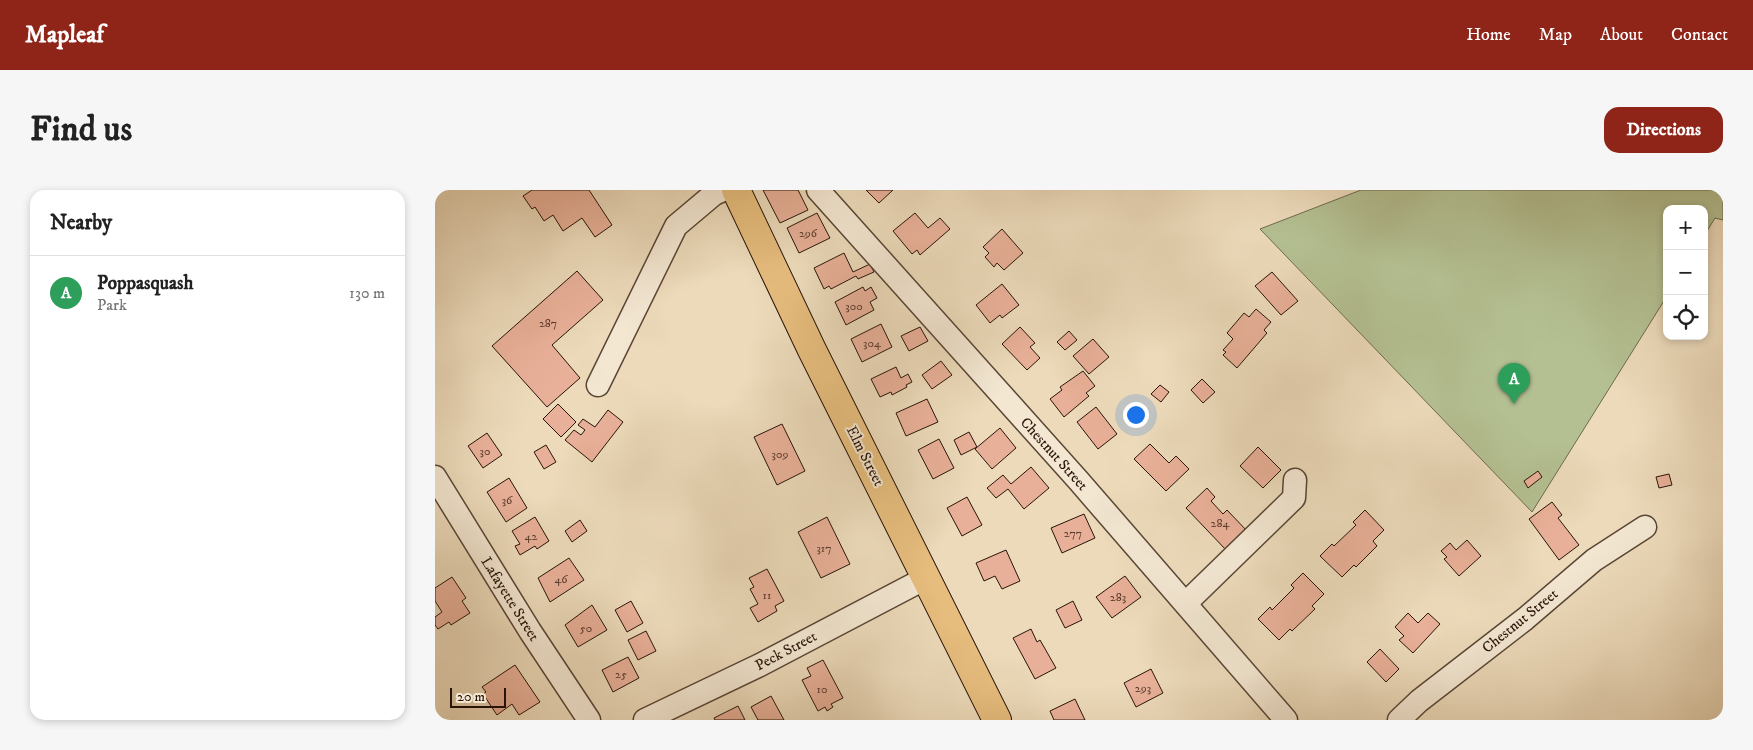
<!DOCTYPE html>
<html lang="en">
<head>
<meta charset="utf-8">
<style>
	:root { --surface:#fff; --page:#f6f6f6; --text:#222; --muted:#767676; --line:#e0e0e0; --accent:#8f2418 }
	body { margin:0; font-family:"IM FELL DW Pica",serif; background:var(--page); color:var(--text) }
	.controls { position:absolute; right:15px; top:15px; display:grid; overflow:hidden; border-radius:10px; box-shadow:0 2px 8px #0003 }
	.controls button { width:45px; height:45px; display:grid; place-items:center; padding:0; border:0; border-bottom:1px solid var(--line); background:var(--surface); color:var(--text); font:25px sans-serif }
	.scale { position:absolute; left:15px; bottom:12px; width:56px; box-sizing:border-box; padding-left:5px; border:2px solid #291409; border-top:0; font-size:14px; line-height:18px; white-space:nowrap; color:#291409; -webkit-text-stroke:4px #f3e7d2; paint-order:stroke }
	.you { position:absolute; left:700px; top:224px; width:18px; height:18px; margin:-12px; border:4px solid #fff; border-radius:50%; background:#1a73e8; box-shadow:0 0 0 8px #1a73e833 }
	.badge { display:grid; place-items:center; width:32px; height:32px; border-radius:50%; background:var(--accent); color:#fff; font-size:16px; font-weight:700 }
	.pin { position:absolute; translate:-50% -41px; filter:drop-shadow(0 1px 2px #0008) }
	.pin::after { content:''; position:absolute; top:26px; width:18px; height:15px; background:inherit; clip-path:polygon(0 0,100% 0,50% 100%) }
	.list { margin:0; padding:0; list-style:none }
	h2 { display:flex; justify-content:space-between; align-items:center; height:65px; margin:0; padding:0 20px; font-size:21px }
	h2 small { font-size:16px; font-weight:400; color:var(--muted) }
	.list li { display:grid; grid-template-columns:32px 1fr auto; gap:15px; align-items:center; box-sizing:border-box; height:75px; padding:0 20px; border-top:1px solid var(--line) }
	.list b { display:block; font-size:19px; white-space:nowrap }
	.list p { margin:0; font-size:16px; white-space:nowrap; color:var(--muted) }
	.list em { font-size:16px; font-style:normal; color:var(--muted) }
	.icon { flex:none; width:28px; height:28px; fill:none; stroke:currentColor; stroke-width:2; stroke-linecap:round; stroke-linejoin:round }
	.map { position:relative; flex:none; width:1288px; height:530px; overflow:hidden; border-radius:15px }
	header { display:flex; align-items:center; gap:30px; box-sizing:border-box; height:70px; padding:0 25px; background:var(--accent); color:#fff }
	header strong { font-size:24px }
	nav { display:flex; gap:28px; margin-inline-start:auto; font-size:18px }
	.intro { display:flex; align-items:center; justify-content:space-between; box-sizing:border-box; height:120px; padding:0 30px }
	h1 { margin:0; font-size:35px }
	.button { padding:12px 22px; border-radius:15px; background:var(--accent); color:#fff; font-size:18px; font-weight:700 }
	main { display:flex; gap:30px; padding:0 30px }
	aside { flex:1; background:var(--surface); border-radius:15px; box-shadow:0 2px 8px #0003 }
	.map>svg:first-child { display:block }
	.green { fill:#b4c092; stroke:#6e6a4e }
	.building { fill:#e8b098; stroke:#291409 }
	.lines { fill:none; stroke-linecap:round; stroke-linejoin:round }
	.minor-casing { stroke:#5a4635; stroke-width:25 }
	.major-casing { stroke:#291409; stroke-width:30 }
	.minor { stroke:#f3e7d2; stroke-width:22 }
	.major { stroke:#e6bd7d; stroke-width:28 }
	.labels { text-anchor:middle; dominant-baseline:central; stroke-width:4; stroke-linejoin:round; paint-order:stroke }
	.number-label { font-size:12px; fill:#593b2d }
	.street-label { font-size:15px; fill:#291409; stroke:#f3e7d2 }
</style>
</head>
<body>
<header>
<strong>Mapleaf</strong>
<nav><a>Home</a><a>Map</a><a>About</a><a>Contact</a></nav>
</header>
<div class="intro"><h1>Find us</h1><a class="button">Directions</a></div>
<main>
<aside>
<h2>Nearby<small></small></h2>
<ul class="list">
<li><span class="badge" style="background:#2e9e5b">A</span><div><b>Poppasquash</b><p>Park</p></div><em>130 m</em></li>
</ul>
</aside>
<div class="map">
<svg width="1288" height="530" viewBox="0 0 1288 530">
	<rect width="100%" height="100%" fill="#ecdaba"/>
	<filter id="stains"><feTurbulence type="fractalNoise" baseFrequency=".004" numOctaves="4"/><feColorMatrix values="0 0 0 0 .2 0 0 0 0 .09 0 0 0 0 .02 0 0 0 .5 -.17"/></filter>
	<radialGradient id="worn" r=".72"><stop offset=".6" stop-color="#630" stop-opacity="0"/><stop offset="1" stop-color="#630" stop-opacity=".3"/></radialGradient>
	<path class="green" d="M926,0H1288V30L1280,28L1269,46V19H1232V106L1097,322L825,39Z"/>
	<path class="building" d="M97,0H154L177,35L160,47L147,28L128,41L118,25L109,31L100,17L97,19L88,6Z
		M328,0H363L373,20L345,33Z
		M431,0H458L444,13Z
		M382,23L395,48L364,63L352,38Z
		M480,23L493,38L505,28L515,39L485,65L482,60L477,64L458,41Z
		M567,39L588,63L569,80L562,73L559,77L550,67L554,63L548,57Z
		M409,63L418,82L435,74L439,82L423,89L421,86L396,99L394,96L389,99L379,78Z
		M142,81L168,110L117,155L145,188L112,217L57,156Z
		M837,82L863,111L846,125L820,96Z
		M567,94L584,115L567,128L565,125L555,133L541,115Z
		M428,97L430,101L436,97L442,108L435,112L439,120L411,135L400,112Z
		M821,119L836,132L829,140L832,143L802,178L788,165L791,162L788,160L798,149L792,143L809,123L814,127Z
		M446,134L457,157L427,172L416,149Z
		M485,137L493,151L474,161L466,146Z
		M585,137L600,153L595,157L605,168L592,180L567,154Z
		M634,141L642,150L630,160L622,152Z
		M658,149L674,167L654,184L638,166Z
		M506,171L517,185L497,199L487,185Z
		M461,177L466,188L473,184L477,192L471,195L472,197L457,205L456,202L445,207L436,189Z
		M648,181L660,196L651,203L654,206L629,227L615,209L627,200L625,197Z
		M767,189L780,202L768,213L756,200Z
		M725,195L734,202L726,212L716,204Z
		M492,209L503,232L471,246L461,223Z
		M123,214L141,232L126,247L108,229Z
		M661,217L682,244L663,259L642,232Z
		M173,220L188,232L157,272L130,250L139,240L146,245L150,240L143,235L148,229L160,237Z
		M347,234L370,281L342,295L319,247Z
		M565,238L581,258L557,279L540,259Z
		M534,242L542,257L526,265L519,250Z
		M52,243L67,265L48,278L33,256Z
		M504,249L519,278L498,289L483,260Z
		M715,254L734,273L741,266L754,279L731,301L699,269Z
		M111,255L121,272L109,279L99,262Z
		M823,257L846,280L828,298L805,276Z
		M596,277L614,298L589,319L573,299L561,308L552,298L568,285L576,294Z
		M1103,281L1107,287L1093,298L1089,291Z
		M1234,284L1237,295L1224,298L1221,287Z
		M74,288L92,318L71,332L52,302Z
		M772,298L780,307L776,311L788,324L792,320L813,342L792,361L751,318Z
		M532,307L547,335L527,346L512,318Z
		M1117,312L1127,325L1123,328L1144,355L1124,370L1094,329Z
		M930,320L949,340L938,351L942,356L921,377L919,375L907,387L885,366L897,354L899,356L921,335L918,332Z
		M649,324L660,348L627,363L616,338Z
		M100,327L114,351L102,359L100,356L85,365L80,356L85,354L77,341Z
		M392,327L415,374L386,388L363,342Z
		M145,330L152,341L137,352L130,341Z
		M1032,350L1046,366L1024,386L1009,369L1012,367L1006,361L1015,353L1021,360Z
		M571,360L585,391L567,399L560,386L549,391L541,373Z
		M134,368L149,390L115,412L103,388Z
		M332,379L349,411L340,416L342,421L323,432L315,418L323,414L315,399L319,397L314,388Z
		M868,383L889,404L877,416L880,419L857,441L855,439L844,450L823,429L835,417L837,420L859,398L856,395Z
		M690,386L706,407L677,428L661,407Z
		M17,387L31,408L27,411L35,423L16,435L14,432L3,439L0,435V427L7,422L0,411V398Z
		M196,411L208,433L192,442L180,420Z
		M638,411L647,430L630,438L621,420Z
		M157,415L172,440L143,457L130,435Z
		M973,423L983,433L993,423L1005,434L978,463L964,450L969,446L960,437Z
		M596,439L602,452L605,450L621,478L600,489L578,448Z
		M211,441L221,461L203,470L193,450Z
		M945,459L964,479L951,492L932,472Z
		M193,467L204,488L178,502L167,480Z
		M388,470L408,508L396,514L398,517L392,521L390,517L383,521L367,490L376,486L372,478Z
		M80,475L105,512L84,525L77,514L62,525L48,504L51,502L47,497Z
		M716,479L728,503L701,517L689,493Z
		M336,506L349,530H323L316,517Z
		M640,509L650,530H619L615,521Z
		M303,516L310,530H280L279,528Z"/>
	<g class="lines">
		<defs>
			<path id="minor" d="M383,0L643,290L851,530
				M163,195L241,36L279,4L288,0
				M0,287L95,441L154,530
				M751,413L859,308L860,290
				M210,530L325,475L491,388
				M964,530L984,511L1090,429L1159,370L1210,337"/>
			<path id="major" d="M301,0L377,160L562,530"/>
		</defs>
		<use href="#minor" class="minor-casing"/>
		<use href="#major" class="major-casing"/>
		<use href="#minor" class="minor"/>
		<use href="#major" class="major"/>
	</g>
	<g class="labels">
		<g class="number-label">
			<text x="373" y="43">296</text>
			<text x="419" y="116">300</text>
			<text x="113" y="133">287</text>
			<text x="437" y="153">304</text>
			<text x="50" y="261">30</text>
			<text x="345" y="264">309</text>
			<text x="72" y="310">36</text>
			<text x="785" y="333">284</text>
			<text x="638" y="343">277</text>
			<text x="96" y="346">42</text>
			<text x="389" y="358">317</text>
			<text x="126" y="389">46</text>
			<text x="332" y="405">11</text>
			<text x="683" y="407">283</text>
			<text x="151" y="438">50</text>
			<text x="186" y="484">25</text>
			<text x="708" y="498">293</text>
			<text x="387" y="499">10</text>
		</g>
		<g class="street-label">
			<text transform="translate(619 264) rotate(48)">Chestnut Street</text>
			<text transform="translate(430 266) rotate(63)">Elm Street</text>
			<text transform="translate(75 409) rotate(58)">Lafayette Street</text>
			<text transform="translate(1085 431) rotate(-39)">Chestnut Street</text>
			<text transform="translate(351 461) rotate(-28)">Peck Street</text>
		</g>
	</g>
	<rect width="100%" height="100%" filter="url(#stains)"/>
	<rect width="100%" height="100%" fill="url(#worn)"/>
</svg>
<div class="controls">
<button>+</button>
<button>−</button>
<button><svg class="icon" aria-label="locate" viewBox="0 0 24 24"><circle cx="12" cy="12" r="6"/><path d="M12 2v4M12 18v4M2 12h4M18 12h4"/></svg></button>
</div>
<div class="scale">20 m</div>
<div class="you"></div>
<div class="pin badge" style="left:1079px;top:214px;background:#2e9e5b">A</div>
</div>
</main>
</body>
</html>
